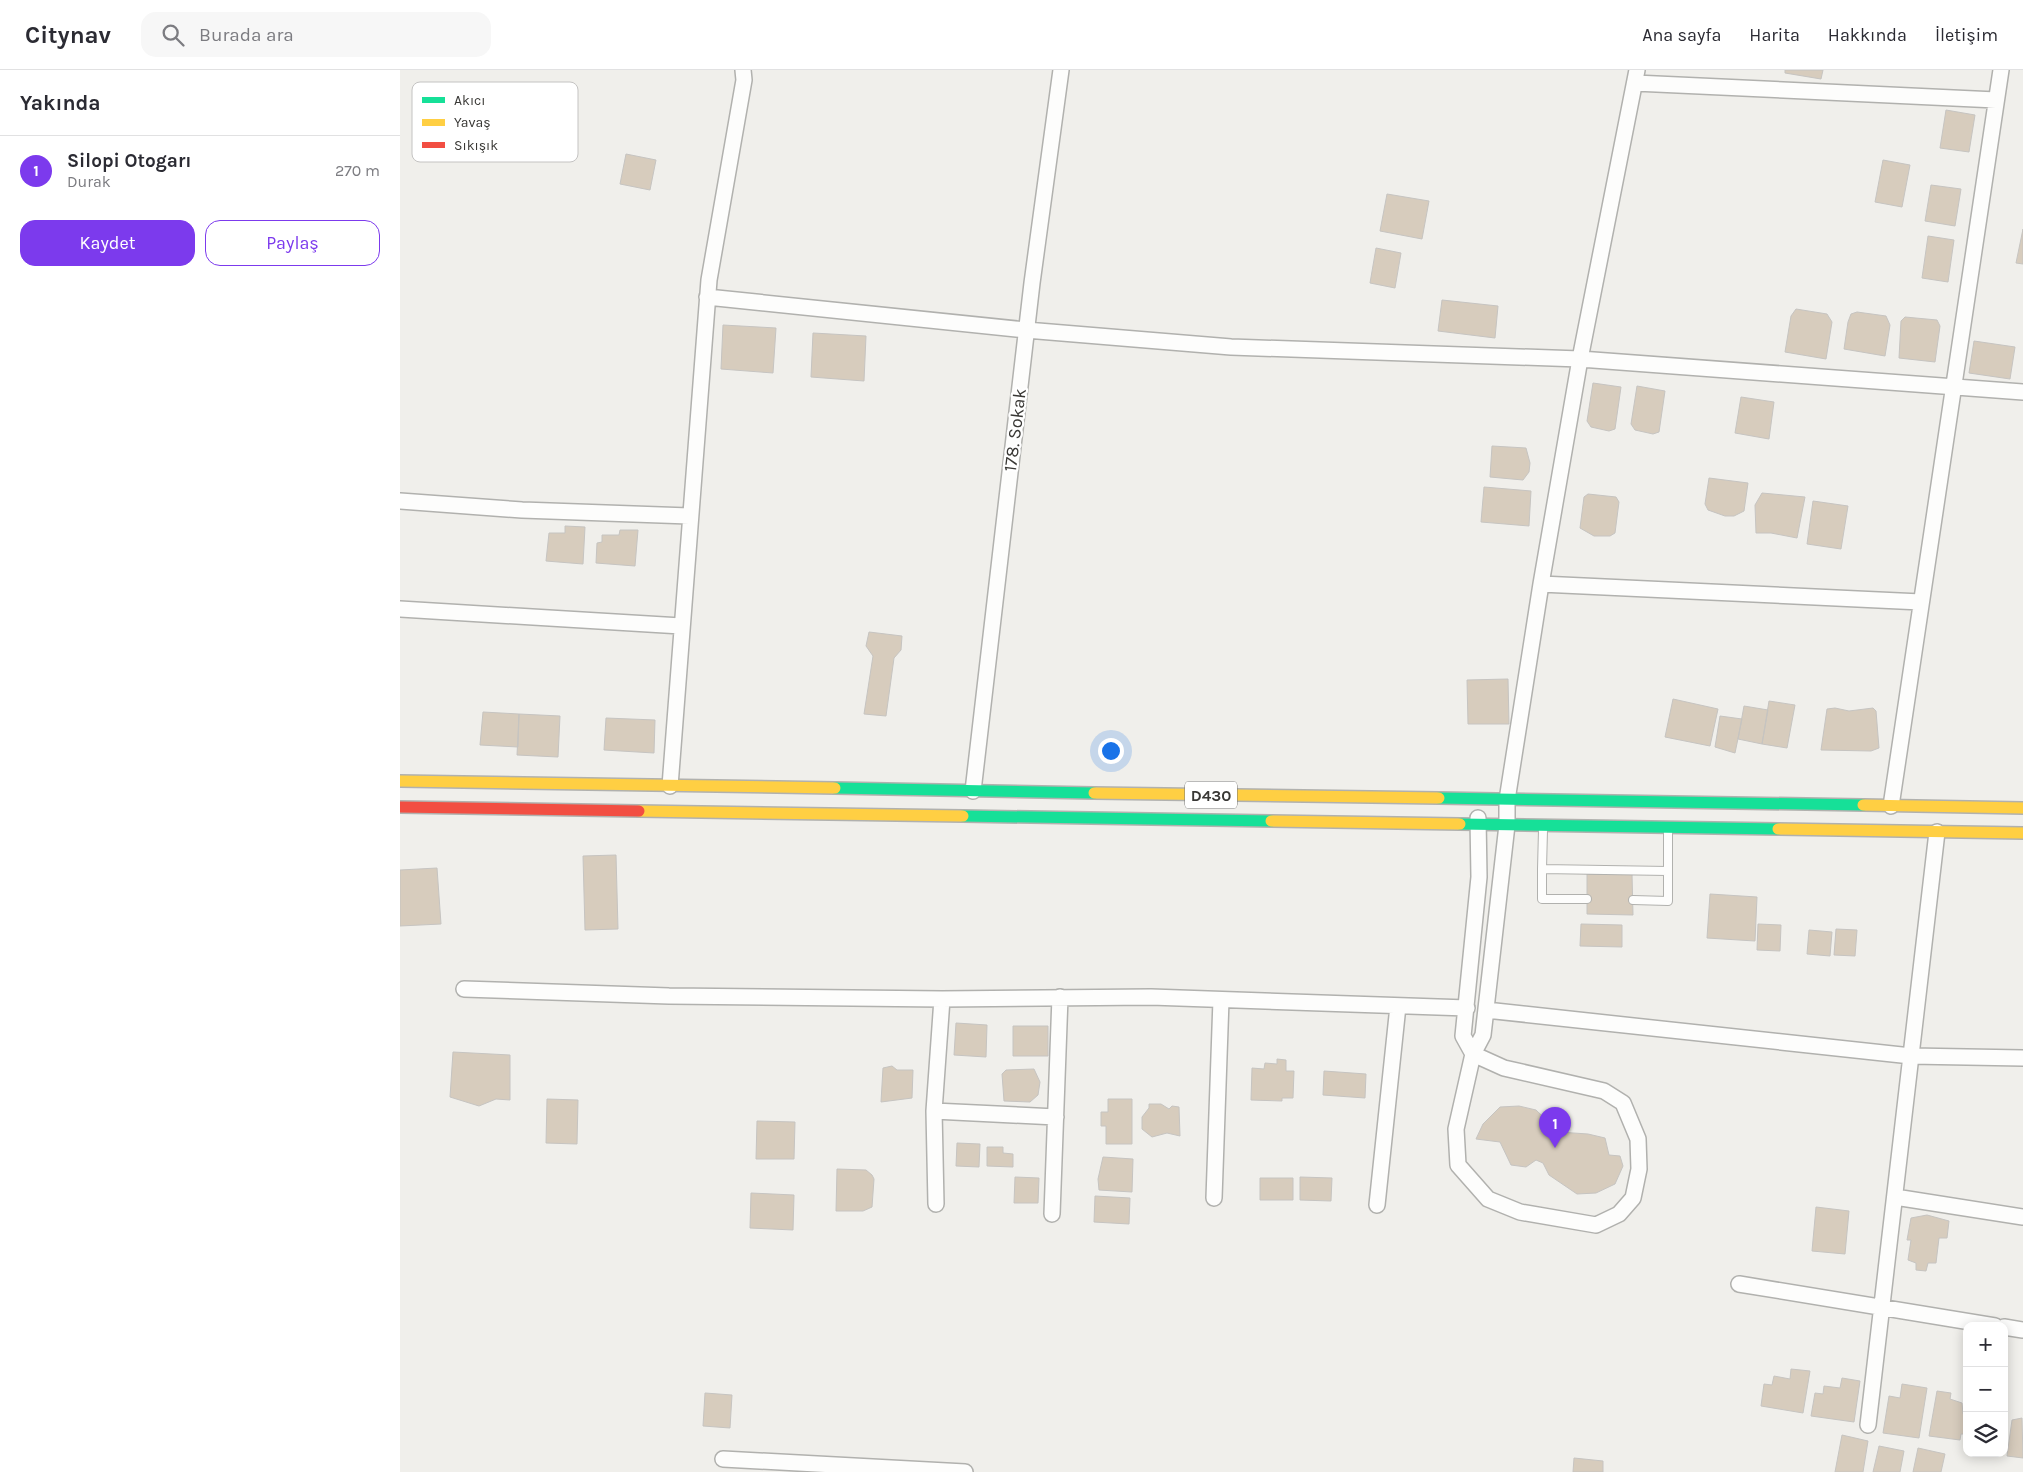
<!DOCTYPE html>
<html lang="tr">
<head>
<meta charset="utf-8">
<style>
	:root { --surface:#fff; --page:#f7f7f7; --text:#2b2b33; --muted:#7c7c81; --line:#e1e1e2; --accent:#7c3aed }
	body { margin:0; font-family:Karla,sans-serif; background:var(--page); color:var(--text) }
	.controls { position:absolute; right:15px; bottom:15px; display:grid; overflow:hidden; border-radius:10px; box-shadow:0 2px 12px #0003 }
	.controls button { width:45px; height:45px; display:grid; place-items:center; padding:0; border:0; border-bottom:1px solid var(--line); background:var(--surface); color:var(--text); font:25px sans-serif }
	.you { position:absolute; left:710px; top:680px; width:18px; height:18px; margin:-12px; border:4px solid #fff; border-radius:50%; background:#1a73e8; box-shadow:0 0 0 8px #1a73e833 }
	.badge { display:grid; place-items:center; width:32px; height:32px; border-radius:50%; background:var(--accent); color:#fff; font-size:16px; font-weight:700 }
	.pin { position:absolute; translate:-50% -41px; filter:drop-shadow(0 1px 2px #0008) }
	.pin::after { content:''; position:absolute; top:26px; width:18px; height:15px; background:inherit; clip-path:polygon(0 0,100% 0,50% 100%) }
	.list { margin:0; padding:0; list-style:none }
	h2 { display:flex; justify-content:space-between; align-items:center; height:65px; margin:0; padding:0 20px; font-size:21px }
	h2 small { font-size:16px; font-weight:400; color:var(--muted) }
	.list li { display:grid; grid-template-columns:32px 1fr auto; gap:15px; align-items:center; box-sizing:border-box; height:70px; padding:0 20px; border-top:1px solid var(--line) }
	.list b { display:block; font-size:19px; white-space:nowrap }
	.list p { margin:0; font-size:16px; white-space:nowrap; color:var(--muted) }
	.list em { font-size:16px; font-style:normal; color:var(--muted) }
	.actions { display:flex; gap:10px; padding:15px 20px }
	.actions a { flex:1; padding:11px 0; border:1px solid var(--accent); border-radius:15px; text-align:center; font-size:18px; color:var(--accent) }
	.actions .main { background:var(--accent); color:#fff }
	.icon { flex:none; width:28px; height:28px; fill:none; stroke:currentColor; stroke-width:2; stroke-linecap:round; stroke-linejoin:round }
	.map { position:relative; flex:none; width:1623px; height:1402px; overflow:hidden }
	header { display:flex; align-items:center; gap:30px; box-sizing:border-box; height:70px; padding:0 25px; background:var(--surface); border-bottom:1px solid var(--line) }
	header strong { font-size:24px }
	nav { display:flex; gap:28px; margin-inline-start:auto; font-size:18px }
	.search { width:350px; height:45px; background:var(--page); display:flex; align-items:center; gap:12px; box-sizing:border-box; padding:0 18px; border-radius:15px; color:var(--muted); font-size:19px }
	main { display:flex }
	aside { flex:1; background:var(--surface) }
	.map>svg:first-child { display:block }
	.building { fill:#d7ccbd; stroke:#c6c4c1 }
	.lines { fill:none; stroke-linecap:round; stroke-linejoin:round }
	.lane-casing { stroke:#b1b1ae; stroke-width:10 }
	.street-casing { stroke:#b1b1ae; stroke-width:18 }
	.fast-casing { stroke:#b1b1ae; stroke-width:14 }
	.slow-casing { stroke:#b1b1ae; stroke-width:14 }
	.jam-casing { stroke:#b1b1ae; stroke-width:14 }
	.lane { stroke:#fdfdfc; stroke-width:8 }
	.street { stroke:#fdfdfc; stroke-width:15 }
	.fast { stroke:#16e098; stroke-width:11 }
	.slow { stroke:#ffcf43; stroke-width:11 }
	.jam { stroke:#f24e42; stroke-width:11 }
	.labels { text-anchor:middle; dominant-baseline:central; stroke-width:4.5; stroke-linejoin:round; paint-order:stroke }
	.shield { fill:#fff; stroke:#747472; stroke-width:1 }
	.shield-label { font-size:16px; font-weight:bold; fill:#393835 }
	.street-label { font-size:18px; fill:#393835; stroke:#fff }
	.key { fill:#fff; stroke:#c4c3c2; stroke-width:1 }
	.key-label { font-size:14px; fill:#393835 }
</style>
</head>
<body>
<header>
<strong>Citynav</strong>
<div class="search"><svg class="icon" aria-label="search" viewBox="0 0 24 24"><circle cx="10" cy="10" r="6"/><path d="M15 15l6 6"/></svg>Burada ara</div>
<nav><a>Ana sayfa</a><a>Harita</a><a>Hakkında</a><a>İletişim</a></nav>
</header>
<main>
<aside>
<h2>Yakında<small></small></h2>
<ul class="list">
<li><span class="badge">1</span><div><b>Silopi Otogarı</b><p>Durak</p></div><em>270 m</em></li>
</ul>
<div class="actions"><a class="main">Kaydet</a><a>Paylaş</a></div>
</aside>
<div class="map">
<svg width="1623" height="1402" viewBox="0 0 1623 1402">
	<rect width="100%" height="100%" fill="#f0efeb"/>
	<path class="building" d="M1385,0H1423L1421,9L1385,3Z
		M1546,40L1575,45L1569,82L1540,78Z
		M226,84L256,90L250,120L220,114Z
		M1483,90L1510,95L1502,137L1475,132Z
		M1531,115L1561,119L1555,156L1525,151Z
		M987,124L1029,131L1022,169L980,161Z
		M1623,159V194L1616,193Z
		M1528,166L1554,170L1548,212L1522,208Z
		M976,178L1001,183L995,218L970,213Z
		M1042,230L1098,236L1095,268L1038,261Z
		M1396,239L1427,244L1432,252L1426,289L1385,282L1391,246Z
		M1457,242L1486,246L1490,255L1485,286L1444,279L1448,252L1451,244Z
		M1505,247L1537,250L1540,256L1535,292L1499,288L1501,251Z
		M323,255L376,258L373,303L321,299Z
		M413,263L466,266L464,311L411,307Z
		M1574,271L1615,277L1610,309L1569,303Z
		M1193,313L1221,317L1215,359L1209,361L1191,357L1187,351Z
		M1237,316L1265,321L1259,362L1253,364L1235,360L1231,354Z
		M1341,327L1374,332L1369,369L1335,363Z
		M1092,376L1126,378L1130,393L1129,402L1123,410L1090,407Z
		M1309,408L1348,413L1344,441L1334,446H1325L1308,440L1305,434Z
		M1084,417L1131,421L1129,456L1081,452Z
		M1362,423L1405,427L1397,468L1371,463H1356L1355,435Z
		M1188,424L1216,427L1219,432L1215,463L1210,466H1194L1180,458L1184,427Z
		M1413,431L1448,436L1441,479L1407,474Z
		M165,456L185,457L183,494L146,491L149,463H165Z
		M220,460H238L235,496L196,493L197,473L202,472V465H219Z
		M469,562L502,566L501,580L494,588L486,646L464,644L473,586L466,576Z
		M1108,609L1109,654H1068L1067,610Z
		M1273,629L1318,639L1310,676L1265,667Z
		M1369,631L1395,635L1387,678L1362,674Z
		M1344,636L1368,640L1362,674L1338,669Z
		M1435,638L1449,641L1473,638L1476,641L1479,678L1471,681L1421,680L1427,639Z
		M83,642L119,644L118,677L80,675Z
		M119,644L160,646L158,687L117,685Z
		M1320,646L1342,649L1335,683L1315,677Z
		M206,648L255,650L254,683L204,680Z
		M216,785L218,859L185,860L183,786Z
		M37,798L41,854L0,856V800Z
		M1187,804H1232L1233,845L1187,844Z
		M1310,824L1357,827L1355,871L1307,868Z
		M1181,854L1222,855V877L1180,876Z
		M1358,854L1381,855L1380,881L1357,880Z
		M1436,859L1457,860L1455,886L1434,885Z
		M1409,860L1432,862L1430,886L1407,884Z
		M556,953L587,955L586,987L554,985Z
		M613,956H648V986H613Z
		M53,982L110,985V1030L96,1029L79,1036L50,1027Z
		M877,989L886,990V1001H894L893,1028H882V1031L851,1030L852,998L864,999L865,993L877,994Z
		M492,996L497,1000H513L512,1028L481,1032L483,998Z
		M634,999L640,1012L638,1025L630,1032L604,1031L602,1004L606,1000Z
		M924,1001L966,1004L965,1028L923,1025Z
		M147,1029L178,1030L177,1074L146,1073Z
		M708,1029H732V1074H706V1056H701V1042H708Z
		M749,1034H761L769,1039L772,1036L779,1037L780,1066L767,1063L752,1067L742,1059V1047L749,1038Z
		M1119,1036L1136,1040L1159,1062L1188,1064L1205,1068L1209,1085L1220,1086L1223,1096L1215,1114L1196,1123L1177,1124L1149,1105L1143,1093L1136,1090L1126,1097L1111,1095L1100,1072L1076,1069L1083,1054L1100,1037Z
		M357,1051L395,1052L394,1089H356Z
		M557,1073L580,1074L579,1097L556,1096Z
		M587,1077H603V1083L613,1084V1097L587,1096Z
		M703,1087L733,1089L732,1122L699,1120L698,1109Z
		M437,1099L466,1100L472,1105L474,1109L472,1137L463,1141H436Z
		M615,1107L639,1108L638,1133H614Z
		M900,1107L932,1108L931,1131L900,1130Z
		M860,1108H893V1130H860Z
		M351,1123L394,1125L393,1160L350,1158Z
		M695,1126L730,1128L729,1154L694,1152Z
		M1416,1137L1449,1141L1445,1184L1412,1181Z
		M1527,1145L1549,1151L1547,1168H1539L1536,1193H1528L1526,1201L1516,1200V1193L1508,1190L1511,1170H1507L1511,1148Z
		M1391,1299L1410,1301L1403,1343L1361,1336L1364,1314L1372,1315L1374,1306L1390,1309Z
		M1442,1308L1460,1311L1454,1352L1411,1346L1415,1323L1423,1324L1424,1316L1440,1318Z
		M1502,1314L1527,1318L1519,1368L1483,1363L1489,1326L1500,1328Z
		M1537,1321L1551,1323L1550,1329L1562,1333L1563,1344H1567V1361L1566,1364H1561L1560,1370L1529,1366Z
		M305,1323L332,1325L330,1358L303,1356Z
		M1622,1348L1623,1388L1607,1386L1612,1350Z
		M1442,1365L1468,1371L1463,1402H1435Z
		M1479,1376L1504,1381L1500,1402H1473Z
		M1518,1378L1545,1384L1541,1402H1513Z
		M1174,1388L1203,1391V1402H1173Z"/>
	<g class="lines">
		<defs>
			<path id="lane" d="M1143,760L1142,799L1268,801V760
				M1142,799V829H1187
				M1233,830L1268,831V801"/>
			<path id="street" d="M1235,13L1596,30
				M307,227L626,260L831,277L1180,289L1623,322
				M0,431L122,440L289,446
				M1141,514L1521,532
				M0,539L281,556
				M270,716L309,210L344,10L343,0
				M573,721L632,213L661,0
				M1491,736L1601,0
				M64,919L269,926L542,929L751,927L1067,938
				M1086,940L1511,986L1623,988
				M1073,984L1083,965L1107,755V730L1141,514L1180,289L1237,0
				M1073,984L1104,998L1204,1021L1223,1033L1238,1069L1239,1099L1233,1128L1219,1144L1196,1155L1120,1142L1088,1129L1058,1095L1056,1059Z
				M1073,984L1063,966L1079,807L1078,748
				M534,1041L656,1047
				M1495,1127L1623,1147
				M814,1128L821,930
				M536,1134L534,1041L542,929
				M977,1135L998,936
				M652,1144L660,927
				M1339,1214L1595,1256
				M1604,1257L1623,1260
				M1468,1355L1537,762
				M323,1389L565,1402"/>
			<path id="fast" d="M435,718L694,723
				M1039,728L1463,735
				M563,746L871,751
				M1060,754L1378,759"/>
			<path id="slow" d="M0,711L435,718
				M694,723L1039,728
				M1463,735L1623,738
				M239,741L563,746
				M871,751L1060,754
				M1378,759L1623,763"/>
			<path id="jam" d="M0,737L239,741"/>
		</defs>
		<use href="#lane" class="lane-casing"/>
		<use href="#street" class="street-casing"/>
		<use href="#fast" class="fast-casing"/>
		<use href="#slow" class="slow-casing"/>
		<use href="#jam" class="jam-casing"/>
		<use href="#lane" class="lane"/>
		<use href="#street" class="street"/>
		<use href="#fast" class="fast"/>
		<use href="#slow" class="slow"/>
		<use href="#jam" class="jam"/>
	</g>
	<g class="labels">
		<rect class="shield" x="785" y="711.5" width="52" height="27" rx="4"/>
		<g class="shield-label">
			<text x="811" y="725">D430</text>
		</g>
		<g class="street-label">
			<text transform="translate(615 360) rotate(-83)">178. Sokak</text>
		</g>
	</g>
	<rect x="12" y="12" width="166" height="80" rx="8" class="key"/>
	<rect x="22" y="27" width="23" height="6" fill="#16e098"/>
	<rect x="22" y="49" width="23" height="7" fill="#ffcf43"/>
	<rect x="22" y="72" width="23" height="6" fill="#f24e42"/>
	<g class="key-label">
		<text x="54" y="35">Akıcı</text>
		<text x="54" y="57">Yavaş</text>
		<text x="54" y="80">Sıkışık</text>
	</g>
</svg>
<div class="controls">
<button>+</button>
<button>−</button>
<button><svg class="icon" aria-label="layers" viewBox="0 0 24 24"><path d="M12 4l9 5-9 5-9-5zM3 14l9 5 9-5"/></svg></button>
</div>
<div class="you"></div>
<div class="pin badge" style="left:1155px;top:1078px">1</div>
</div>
</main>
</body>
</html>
